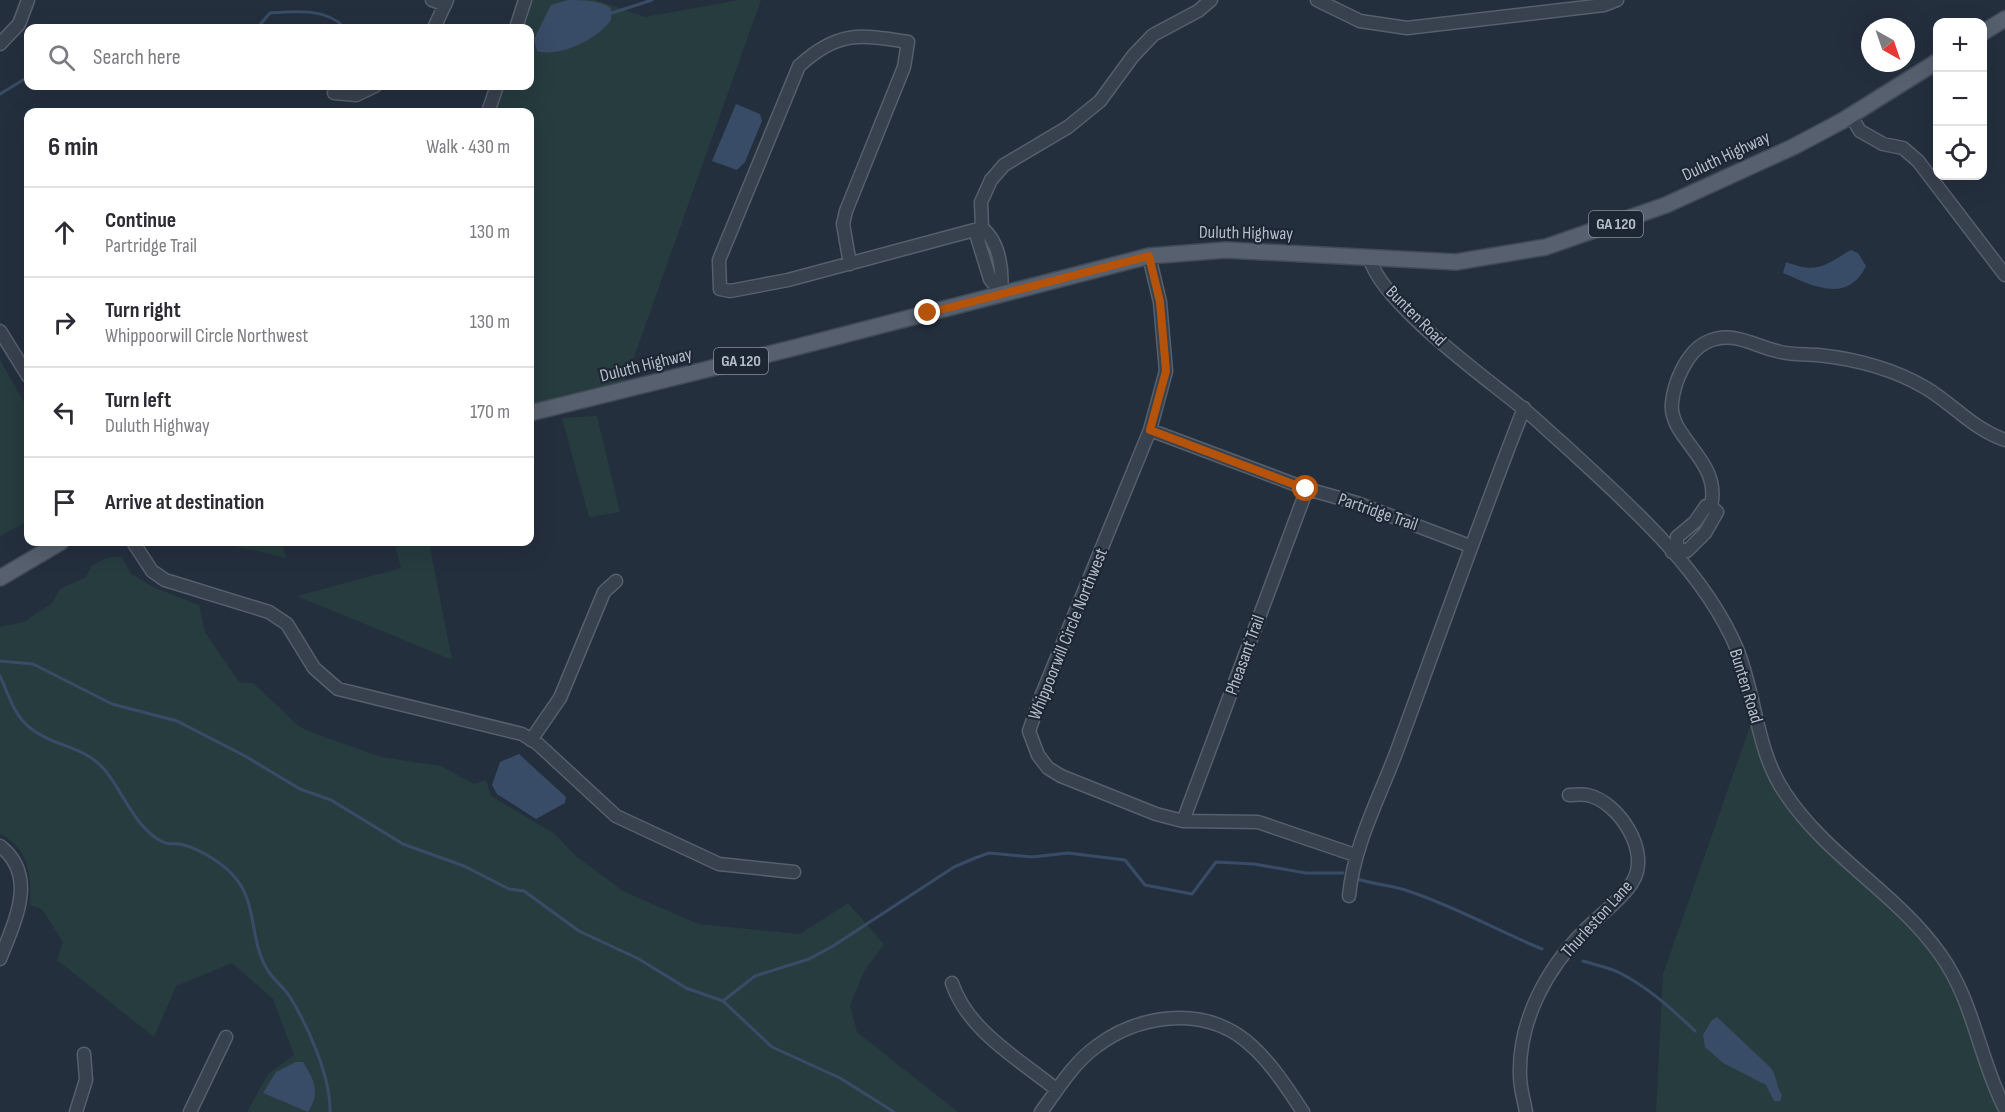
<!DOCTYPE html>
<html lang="en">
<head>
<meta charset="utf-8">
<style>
	:root { --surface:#fff; --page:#f7f7f7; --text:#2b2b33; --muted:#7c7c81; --line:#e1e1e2 }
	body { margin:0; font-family:"Sofia Sans Condensed",sans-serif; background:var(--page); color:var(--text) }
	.controls { position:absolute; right:18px; top:18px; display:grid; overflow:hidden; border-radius:12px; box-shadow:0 6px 24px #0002 }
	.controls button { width:54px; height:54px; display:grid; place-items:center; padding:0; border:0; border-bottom:2px solid var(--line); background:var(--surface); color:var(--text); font:30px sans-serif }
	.compass { position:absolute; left:1861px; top:18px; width:54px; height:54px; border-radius:50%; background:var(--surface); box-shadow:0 6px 24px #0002; rotate:140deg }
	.stop { position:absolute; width:18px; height:18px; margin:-14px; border:4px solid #b45309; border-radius:50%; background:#fff }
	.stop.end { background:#b45309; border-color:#fff; box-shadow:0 2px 6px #0008 }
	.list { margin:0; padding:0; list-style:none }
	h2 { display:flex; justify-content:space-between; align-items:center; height:78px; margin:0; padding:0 24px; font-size:26px }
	h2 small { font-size:20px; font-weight:400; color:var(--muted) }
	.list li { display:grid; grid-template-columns:39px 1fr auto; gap:18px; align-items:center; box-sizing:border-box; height:90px; padding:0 24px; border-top:2px solid var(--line) }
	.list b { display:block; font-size:22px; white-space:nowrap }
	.list p { margin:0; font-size:20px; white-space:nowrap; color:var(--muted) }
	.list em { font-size:20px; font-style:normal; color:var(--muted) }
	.icon { flex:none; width:33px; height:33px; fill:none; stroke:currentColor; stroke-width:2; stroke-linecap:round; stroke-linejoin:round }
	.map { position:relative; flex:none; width:2005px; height:1112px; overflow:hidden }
	.search { position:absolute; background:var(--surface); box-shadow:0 6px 24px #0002; left:24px; top:24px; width:510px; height:66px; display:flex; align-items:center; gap:15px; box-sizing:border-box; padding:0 21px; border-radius:12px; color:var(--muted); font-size:22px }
	.panel { position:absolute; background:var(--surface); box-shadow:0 6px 24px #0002; left:24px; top:108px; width:510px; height:438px; border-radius:12px }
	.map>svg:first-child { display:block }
	.green { fill:#263c3f }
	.water { fill:#394c67 }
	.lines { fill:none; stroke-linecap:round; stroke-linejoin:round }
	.stream { stroke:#394c67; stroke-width:3 }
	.minor-casing { stroke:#565f6c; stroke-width:15 }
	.major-casing { stroke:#414a57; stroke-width:18 }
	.minor { stroke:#38414e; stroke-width:12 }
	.major { stroke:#56606e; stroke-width:15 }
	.route { stroke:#b45309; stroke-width:8 }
	.labels { text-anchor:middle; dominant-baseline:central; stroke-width:4.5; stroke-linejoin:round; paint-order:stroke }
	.shield { fill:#1d2633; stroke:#878f9c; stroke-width:1.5 }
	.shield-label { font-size:16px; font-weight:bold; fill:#b4bcc9 }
	.street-label { font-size:18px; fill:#b4bcc9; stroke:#1d2633 }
</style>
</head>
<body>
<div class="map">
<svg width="2005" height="1112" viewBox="0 0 2005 1112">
	<rect width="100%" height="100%" fill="#242f3e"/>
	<path class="green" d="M528,0H596L645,17L739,0H761L622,391L530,412V112H482L493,86H530V28H517Z
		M0,360L28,409V521L0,536Z
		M597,416L620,512L589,517L562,418Z
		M217,542H282L286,558Z
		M394,542H429L452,660L297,596L401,568Z
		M109,557H122L131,574L153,587L199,605L205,632L239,682L253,683L300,727L319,735L381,757L441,766L474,784L486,780L491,796L555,834L576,856L623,891L698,924L800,934L848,903L884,944L864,972L850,1005L857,1032L958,1112H247L268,1074L294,1055L273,999L232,963L176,986L154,1037L57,960L63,942L42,909L30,905C32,876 29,848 0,834V627L24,622L52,603L60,589L86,577L91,566Z
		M1753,718L1778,795L1912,918L1956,988L2005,1112H1656L1663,974Z"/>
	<path class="water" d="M568,0C582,0 599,0 611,8V20C598,39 559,58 537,51L534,39L551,5Z
		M736,104L760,114L762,121L745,162L737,170L712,161Z
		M1851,250L1858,253L1866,266C1847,305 1811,285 1783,273L1786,262C1818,274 1823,266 1851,250Z
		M519,754L566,797L565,803L536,819L497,794L492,785L500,762Z
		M1717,1017L1771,1068C1777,1077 1777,1089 1782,1095L1780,1101H1774L1766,1085L1723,1063L1705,1047L1703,1035L1711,1021Z
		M296,1062H303C314,1079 321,1093 308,1112L263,1093L276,1072Z"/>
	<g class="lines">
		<path class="stream" d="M612,13L652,0
			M257,28L270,13C296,11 327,8 345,28
			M418,86L442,88L452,86
			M0,94L28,77
			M0,661L33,664L112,704L177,721L245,756L300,789L331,800L403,844L464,866L509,889L524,891L579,931L639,959L686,988L723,1001L772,1047L840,1078L894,1112
			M0,676C8,693 14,715 29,727C51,746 83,745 104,769C123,791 135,829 163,842C168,845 175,843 180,844C199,848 225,864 237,880C257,905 250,942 267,969C273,980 284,987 290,997C308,1026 331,1078 330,1112
			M1358,879C1375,885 1393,885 1411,892C1456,907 1498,931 1542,949
			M1583,961C1595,965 1609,967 1620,973C1649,988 1672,1009 1695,1031
			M723,1001L755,976L809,959L833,946L954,867L975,858L989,853L1032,857L1068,853L1125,860L1145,885L1192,894L1216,862L1254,864L1306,873H1343"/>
		<defs>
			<path id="minor" d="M432,0L445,5
				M1317,0L1360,21L1407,28L1604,5L1617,0
				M434,28L447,0
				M516,28L525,0
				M0,44L19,24L28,0
				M334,93L356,95L375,86
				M488,112L497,86
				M1851,116L1860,131L1883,144L1903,148L1918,161L2005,275
				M982,228C1000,242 1003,271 1001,293
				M1149,256L1160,302L1166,371L1150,430L1042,694L1029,731L1038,755L1048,768L1061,776L1156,814L1183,821L1258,822L1355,855
				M1370,259C1381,302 1483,376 1520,406C1534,417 1547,430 1561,442C1624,500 1703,568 1737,649C1756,695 1756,751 1785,793C1826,856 1897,893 1940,954C1974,1001 1979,1059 2005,1109
				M850,264L843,224L846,211L904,67L908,42C859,34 837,31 799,66L719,260L720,289L730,291L788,280L982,228
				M1001,293L990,279L977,237L982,228L981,202L991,180L1004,165L1068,127L1100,101L1133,56L1153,35L1198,11L1211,0
				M0,331L28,376
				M1150,430L1307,489L1357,503L1470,546
				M133,542L152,571L165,580L269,612L287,624L314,668L338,689L522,734L538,744L616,816L719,864L794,872
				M1677,549V537L1695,522L1706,506H1711
				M1672,552L1677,549L1687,551L1705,533L1717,512L1711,506C1722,460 1668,438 1672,403C1674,382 1687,351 1707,342C1732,330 1752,345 1777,351C1789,355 1804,354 1818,355C1856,359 1892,368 1926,388C1954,405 1973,429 2005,440
				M531,740L560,698L604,592L616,581
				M1183,821L1307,489
				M0,846C39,876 14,923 0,959
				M1349,896C1354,843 1381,795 1399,745C1440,633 1480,520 1524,408
				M952,983C968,1031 1019,1059 1057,1090
				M76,1112L86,1080L84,1054
				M190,1112L226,1037
				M1041,1112C1058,1089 1073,1063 1097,1046C1137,1016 1195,1007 1238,1035C1265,1053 1286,1086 1303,1112
				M1526,1112C1524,1100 1520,1088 1520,1076C1518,1021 1547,968 1585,930C1597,918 1626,895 1633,881C1651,851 1618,801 1587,795C1582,794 1575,795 1569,795"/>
			<path id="major" d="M1982,33L2005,19
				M530,413L797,347L1149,256L1226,250L1456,262L1546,247L1666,205L1793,147L1842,121L1938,61
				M0,578L61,542"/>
		</defs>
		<use href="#minor" class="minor-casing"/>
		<use href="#major" class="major-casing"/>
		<use href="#minor" class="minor"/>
		<use href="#major" class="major"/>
	</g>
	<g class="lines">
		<path class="route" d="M928,313L1149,256L1160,302L1166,371L1150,430L1306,489"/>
	</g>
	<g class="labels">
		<g class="shield">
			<rect x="1589" y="211" width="54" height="26" rx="4.5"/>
			<rect x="714" y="348" width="54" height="26" rx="4.5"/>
		</g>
		<g class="shield-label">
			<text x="1616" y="224">GA 120</text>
			<text x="741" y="361">GA 120</text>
		</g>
		<g class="street-label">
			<text transform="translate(1726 156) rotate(-25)">Duluth Highway</text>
			<text transform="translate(1246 233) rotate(1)">Duluth Highway</text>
			<text transform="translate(1416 316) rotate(45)">Bunten Road</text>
			<text transform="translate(646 365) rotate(-14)">Duluth Highway</text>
			<text transform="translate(1378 512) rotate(19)">Partridge Trail</text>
			<text transform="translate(1068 634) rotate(-68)">Whippoorwill Circle Northwest</text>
			<text transform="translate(1245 655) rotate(-70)">Pheasant Trail</text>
			<text transform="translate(1746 686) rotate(73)">Bunten Road</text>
			<text transform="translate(1597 919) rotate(-48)">Thurleston Lane</text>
		</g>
	</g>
</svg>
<div class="controls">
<button>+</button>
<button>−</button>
<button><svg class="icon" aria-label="locate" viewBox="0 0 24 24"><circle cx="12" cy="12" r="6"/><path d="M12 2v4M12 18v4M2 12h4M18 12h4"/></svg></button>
</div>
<svg class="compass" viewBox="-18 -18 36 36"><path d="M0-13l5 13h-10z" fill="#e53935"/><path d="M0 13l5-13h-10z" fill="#7c7c81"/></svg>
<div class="stop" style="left:1306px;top:489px"></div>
<div class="stop end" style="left:928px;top:313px"></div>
<div class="search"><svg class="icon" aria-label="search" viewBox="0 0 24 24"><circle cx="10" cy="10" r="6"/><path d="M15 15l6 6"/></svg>Search here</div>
<section class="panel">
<h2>6 min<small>Walk · 430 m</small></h2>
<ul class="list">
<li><svg class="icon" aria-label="ahead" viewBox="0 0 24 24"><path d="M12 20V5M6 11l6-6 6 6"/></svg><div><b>Continue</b><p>Partridge Trail</p></div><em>130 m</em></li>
<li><svg class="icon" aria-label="right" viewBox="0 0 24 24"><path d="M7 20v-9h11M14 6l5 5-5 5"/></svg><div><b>Turn right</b><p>Whippoorwill Circle Northwest</p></div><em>130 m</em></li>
<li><svg class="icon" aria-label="left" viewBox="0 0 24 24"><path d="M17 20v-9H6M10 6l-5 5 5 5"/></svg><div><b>Turn left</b><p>Duluth Highway</p></div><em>170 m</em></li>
<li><svg class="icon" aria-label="arrive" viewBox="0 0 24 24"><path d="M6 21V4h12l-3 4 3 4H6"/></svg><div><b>Arrive at destination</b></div></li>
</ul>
</section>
</div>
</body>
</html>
